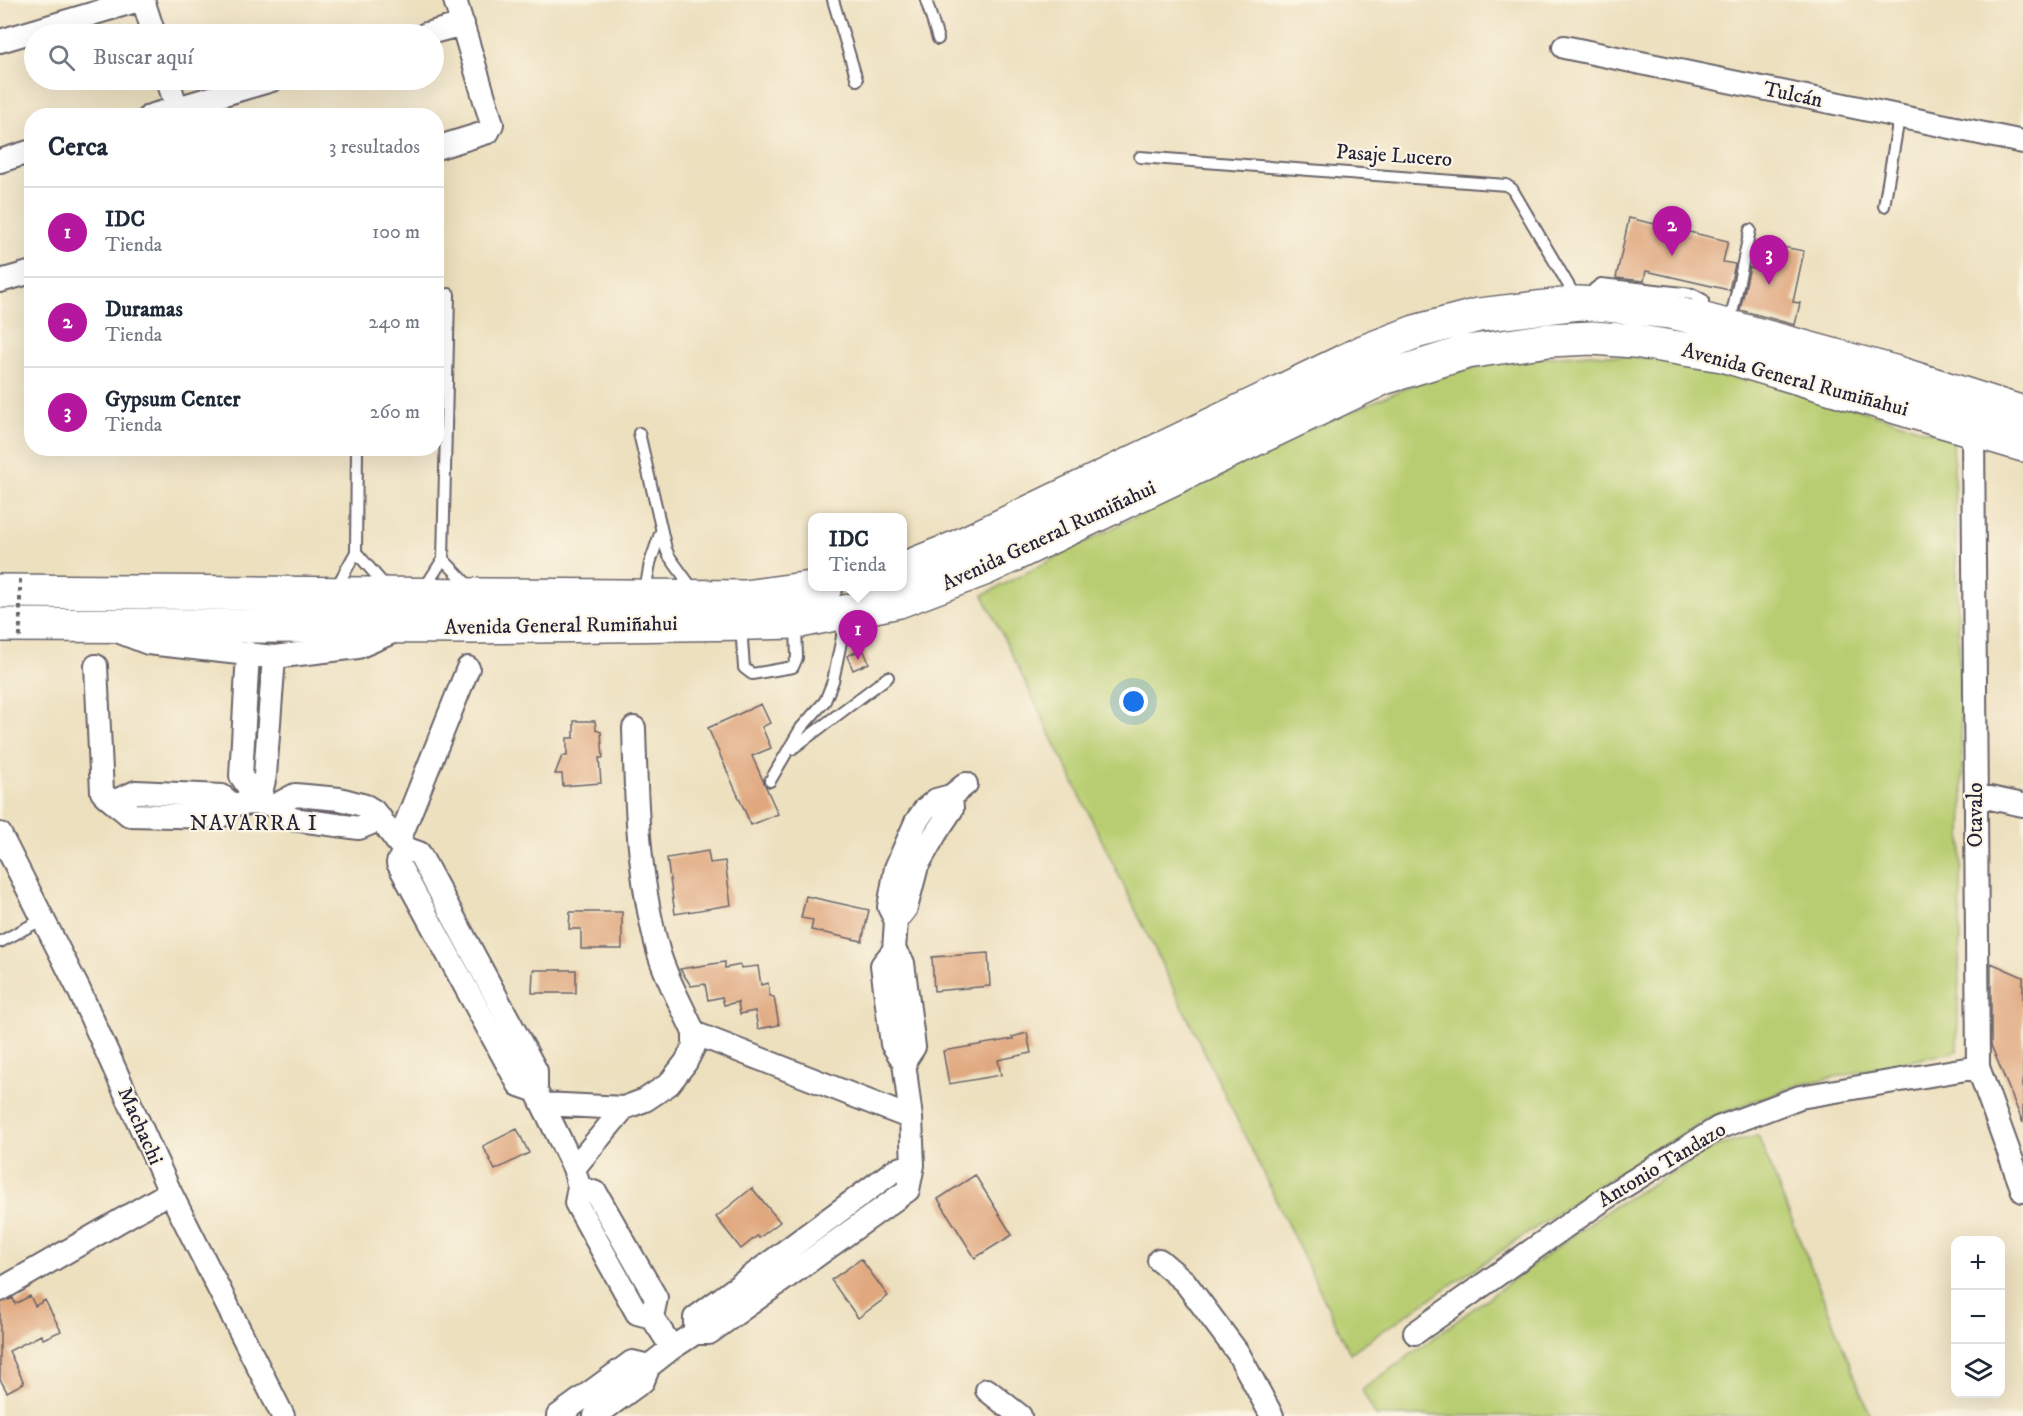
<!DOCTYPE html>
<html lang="es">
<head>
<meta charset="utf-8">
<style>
	:root { --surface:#fff; --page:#f2f2f3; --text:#1f2937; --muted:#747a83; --line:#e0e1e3; --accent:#b5179e }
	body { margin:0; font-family:"IM FELL DW Pica",serif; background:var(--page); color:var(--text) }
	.controls { position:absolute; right:18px; bottom:18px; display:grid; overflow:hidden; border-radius:12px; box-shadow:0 6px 24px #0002 }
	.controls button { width:54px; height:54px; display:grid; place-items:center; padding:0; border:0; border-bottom:2px solid var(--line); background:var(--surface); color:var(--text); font:30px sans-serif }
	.you { position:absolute; left:1134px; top:702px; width:21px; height:21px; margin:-15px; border:4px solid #fff; border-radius:50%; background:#1a73e8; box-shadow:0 0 0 9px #1a73e833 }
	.badge { display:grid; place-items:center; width:39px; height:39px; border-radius:50%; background:var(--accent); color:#fff; font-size:20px; font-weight:700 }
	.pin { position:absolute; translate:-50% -50px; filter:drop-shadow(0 2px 3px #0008) }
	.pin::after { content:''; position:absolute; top:32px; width:21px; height:18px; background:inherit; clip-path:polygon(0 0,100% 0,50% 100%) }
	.popup { position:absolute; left:808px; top:513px; width:99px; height:78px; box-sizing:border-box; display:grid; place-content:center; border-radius:12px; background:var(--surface); filter:drop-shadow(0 2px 4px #0005); font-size:20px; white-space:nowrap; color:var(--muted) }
	.popup b { font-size:22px; color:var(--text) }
	.popup::after { content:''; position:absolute; left:50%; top:100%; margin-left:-12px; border:12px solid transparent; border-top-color:var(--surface) }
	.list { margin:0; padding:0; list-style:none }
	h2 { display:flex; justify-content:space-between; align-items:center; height:78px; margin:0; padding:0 24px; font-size:26px }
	h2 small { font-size:20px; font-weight:400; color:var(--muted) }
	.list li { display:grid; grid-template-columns:39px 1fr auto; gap:18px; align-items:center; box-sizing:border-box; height:90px; padding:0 24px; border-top:2px solid var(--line) }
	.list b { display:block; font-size:22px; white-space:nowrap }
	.list p { margin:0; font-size:20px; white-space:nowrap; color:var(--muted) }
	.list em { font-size:20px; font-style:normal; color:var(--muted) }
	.icon { flex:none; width:33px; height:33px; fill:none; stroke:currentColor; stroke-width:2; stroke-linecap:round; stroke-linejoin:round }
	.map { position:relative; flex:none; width:2023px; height:1416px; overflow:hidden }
	.search { position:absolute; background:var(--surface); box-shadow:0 6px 24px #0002; left:24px; top:24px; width:420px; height:66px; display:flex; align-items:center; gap:15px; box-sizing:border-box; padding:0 21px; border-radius:33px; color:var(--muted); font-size:22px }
	.panel { position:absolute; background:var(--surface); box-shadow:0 6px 24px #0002; left:24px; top:108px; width:420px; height:348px; border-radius:24px }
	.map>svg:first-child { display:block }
	.green { fill:#b8cd71; stroke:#6d7856; stroke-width:1.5 }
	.building { fill:#e0a87f }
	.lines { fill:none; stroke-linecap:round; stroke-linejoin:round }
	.service-casing { stroke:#696469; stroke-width:14 }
	.minor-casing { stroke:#696469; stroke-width:26 }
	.trunk-casing { stroke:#696469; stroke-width:36 }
	.service { stroke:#fff; stroke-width:10 }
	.minor { stroke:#fff; stroke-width:22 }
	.trunk { stroke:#fff; stroke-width:33 }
	.path-bridge { stroke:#696469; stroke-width:4; stroke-dasharray:4.5 4.5; stroke-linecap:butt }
	.labels { text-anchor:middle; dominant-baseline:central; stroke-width:4.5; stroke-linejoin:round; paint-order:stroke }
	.street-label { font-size:21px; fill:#22223b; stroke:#fcf5e5 }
	.neighbourhood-label { font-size:22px; letter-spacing:1.5px; fill:#22223b; stroke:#fcf5e5 }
</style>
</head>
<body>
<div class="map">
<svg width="2023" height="1416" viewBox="0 0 2023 1416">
	<rect width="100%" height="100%" fill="#fcf5e5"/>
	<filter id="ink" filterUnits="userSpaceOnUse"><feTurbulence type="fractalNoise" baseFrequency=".0167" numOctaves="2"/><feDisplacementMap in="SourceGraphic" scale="12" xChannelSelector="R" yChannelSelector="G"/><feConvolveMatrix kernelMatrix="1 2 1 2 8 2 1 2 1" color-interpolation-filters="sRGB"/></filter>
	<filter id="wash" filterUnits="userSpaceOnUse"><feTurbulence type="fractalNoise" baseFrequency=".008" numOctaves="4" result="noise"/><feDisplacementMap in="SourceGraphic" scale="24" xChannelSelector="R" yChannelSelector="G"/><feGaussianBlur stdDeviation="1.35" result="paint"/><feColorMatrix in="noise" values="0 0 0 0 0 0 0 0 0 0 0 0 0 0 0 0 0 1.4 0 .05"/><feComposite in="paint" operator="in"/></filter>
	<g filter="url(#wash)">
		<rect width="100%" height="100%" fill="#ede0bf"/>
		<path class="green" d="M1591,354L1677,360L1768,381L1953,439L1963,799L1957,1051L1798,1085L1705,1120L1596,1187L1350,1353L983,595L1282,441L1422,381L1503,360Z
			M1758,1136L1871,1416H1376L1362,1390L1611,1208L1717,1146Z"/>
		<g id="blocks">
			<path class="building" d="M1629,218L1728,241L1723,262L1735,264L1729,290L1646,271L1644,281L1616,278Z
				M1761,243L1804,251L1793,302L1800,303L1795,325L1740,310L1750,267L1756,269Z
				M863,649L869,663L853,670L847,656Z
				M761,704L770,723L762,727L771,748L752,756L778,814L751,825L708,728Z
				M574,721H595L596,730L601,732L603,758H599L601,783L563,786L562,774H555L562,756H567V738H574Z
				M708,851L710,863L725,861L731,905L675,914L667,858Z
				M806,896L869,910L862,941L811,930L813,920L801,918Z
				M570,912H622V949H581V929H569Z
				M988,953L990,986L934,991L932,957Z
				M725,962V968L740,965L741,968L758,966L761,985L768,983L770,996L774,997L779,1025L758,1029L755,1011L740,1014L738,1002L724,1005L722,997L708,1000L705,984L691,986L680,969Z
				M1991,963L2023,977V1123L1991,1045Z
				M533,970H576V993H532Z
				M1027,1033L1031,1053L998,1060L1001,1075L949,1084L943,1051L1013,1039L1012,1037Z
				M517,1129L529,1153L495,1170L483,1146Z
				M975,1175L1012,1235L975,1258L938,1199Z
				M752,1188L780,1222L759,1238L757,1236L741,1249L716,1217Z
				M861,1259L888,1296L858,1318L831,1280Z
				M30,1296L35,1306L45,1300L61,1331L43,1339L41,1335L9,1351L24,1383L7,1392L0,1379V1303L13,1298L15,1304Z"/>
		</g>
	</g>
	<g filter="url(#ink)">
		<use href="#blocks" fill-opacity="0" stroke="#696469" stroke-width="1.5"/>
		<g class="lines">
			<defs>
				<path id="service" d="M833,0L857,80
					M926,0L938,39
					M1140,157L1506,185L1512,189L1576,298
					M1884,206L1899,118
					M1591,300L1594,289L1601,284L1692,294L1703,300L1702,316
					M1730,323L1750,230
					M639,433L666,549L669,556L695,592
					M356,552L387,588
					M443,559L472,589
					M336,588L356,552L357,448
					M424,589L443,559L449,294
					M645,591L650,563L661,531
					M741,626L744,668L752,674L793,667L797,658L796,625
					M792,749L888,677
					M770,781L801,728L825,701L833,681L842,637V617
					M0,942L43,919"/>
				<path id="minor" d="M143,0L154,34
					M426,34L463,24
					M0,41L139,0
					M1564,47L2023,142
					M168,80L179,116
					M150,116L272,80
					M436,148L488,132L492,124L455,0
					M0,161L32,151
					M0,281L32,272
					M1973,430L1978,1067L2023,1191
					M117,631L148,643L274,657L358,647L395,631
					M248,653L241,776L259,803
					M96,666L102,792C106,798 122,808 129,815L219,817L232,804
					M634,728C636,802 638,877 658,950C665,977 683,1007 694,1033L911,1118
					M1976,795L2023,805
					M115,801L136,792L222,796L232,804L259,803L276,805L295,795L340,799L366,806L374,811L398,843L405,848L419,853L536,1071V1091L574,1168L579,1187L576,1203L637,1313L652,1317L672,1348
					M259,803L265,775L274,657
					M276,805L292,819L359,828L381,819
					M0,834L79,990L170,1192L283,1416
					M398,843L468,668
					M405,848L398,863L519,1085L536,1091
					M896,921L906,908L917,866L936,833L952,809L951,796
					M894,950L903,963L914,1047L904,1062
					M543,1104L624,1108L645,1100L669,1084L686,1062L694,1046V1033
					M574,1168L624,1108
					M579,1187L596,1193L656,1298L652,1317
					M1159,1260L1185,1282L1238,1353L1272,1416
					M0,1290L170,1192
					M695,1333V1318L895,1170L913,1165
					M1415,1333L1610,1195L1718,1128L1800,1097L1978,1067
					M987,1390L1020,1416
					M558,1416L632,1362L649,1366
					M595,1416L643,1381L649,1366L672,1348L695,1333H709L908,1190L913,1165L911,1118L904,1062L892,1044L882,965L894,950L896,921L889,907L896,868L916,822L925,809L936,800L951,796L966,784"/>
				<path id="trunk" d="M903,569L955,548L1363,352L1415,332L1479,315L1579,303L1608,305L1670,312L1701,319L1894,372L2023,413
					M0,591L745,597L826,586
					M0,625L471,627L753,623L795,622L899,601L984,569L1383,378L1467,352L1549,340L1592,338L1634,341L1722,355L2023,445"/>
			</defs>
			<use href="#service" class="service-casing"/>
			<use href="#minor" class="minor-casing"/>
			<use href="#trunk" class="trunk-casing"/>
			<use href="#service" class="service"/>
			<use href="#minor" class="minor"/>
			<use href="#trunk" class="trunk"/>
			<path class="path-bridge" d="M20,579V640"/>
		</g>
	</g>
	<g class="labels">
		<g class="street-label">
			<text transform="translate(1793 95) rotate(12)">Tulcán</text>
			<text transform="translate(1394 156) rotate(4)">Pasaje Lucero</text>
			<text transform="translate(1795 380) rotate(15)">Avenida General Rumiñahui</text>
			<text transform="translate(1049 536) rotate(-25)">Avenida General Rumiñahui</text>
			<text transform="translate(561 626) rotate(-1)">Avenida General Rumiñahui</text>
			<text transform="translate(1976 815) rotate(-90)">Otavalo</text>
			<text transform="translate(140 1126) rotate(66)">Machachi</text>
			<text transform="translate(1662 1165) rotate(-31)">Antonio Tandazo</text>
		</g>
		<g class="neighbourhood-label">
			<text x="254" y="823">NAVARRA I</text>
		</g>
	</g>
</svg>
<div class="controls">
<button>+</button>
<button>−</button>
<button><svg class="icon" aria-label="layers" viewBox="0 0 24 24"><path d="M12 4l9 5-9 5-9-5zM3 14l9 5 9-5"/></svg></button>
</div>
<div class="you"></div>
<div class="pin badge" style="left:858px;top:660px">1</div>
<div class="popup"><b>IDC</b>Tienda</div>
<div class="pin badge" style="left:1672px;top:256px">2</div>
<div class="pin badge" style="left:1769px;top:285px">3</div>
<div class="search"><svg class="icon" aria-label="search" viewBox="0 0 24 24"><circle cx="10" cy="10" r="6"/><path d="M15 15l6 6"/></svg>Buscar aquí</div>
<section class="panel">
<h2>Cerca<small>3 resultados</small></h2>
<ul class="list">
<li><span class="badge">1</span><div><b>IDC</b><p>Tienda</p></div><em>100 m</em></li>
<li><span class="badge">2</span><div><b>Duramas</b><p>Tienda</p></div><em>240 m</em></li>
<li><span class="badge">3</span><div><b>Gypsum Center</b><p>Tienda</p></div><em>260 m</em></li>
</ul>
</section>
</div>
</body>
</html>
